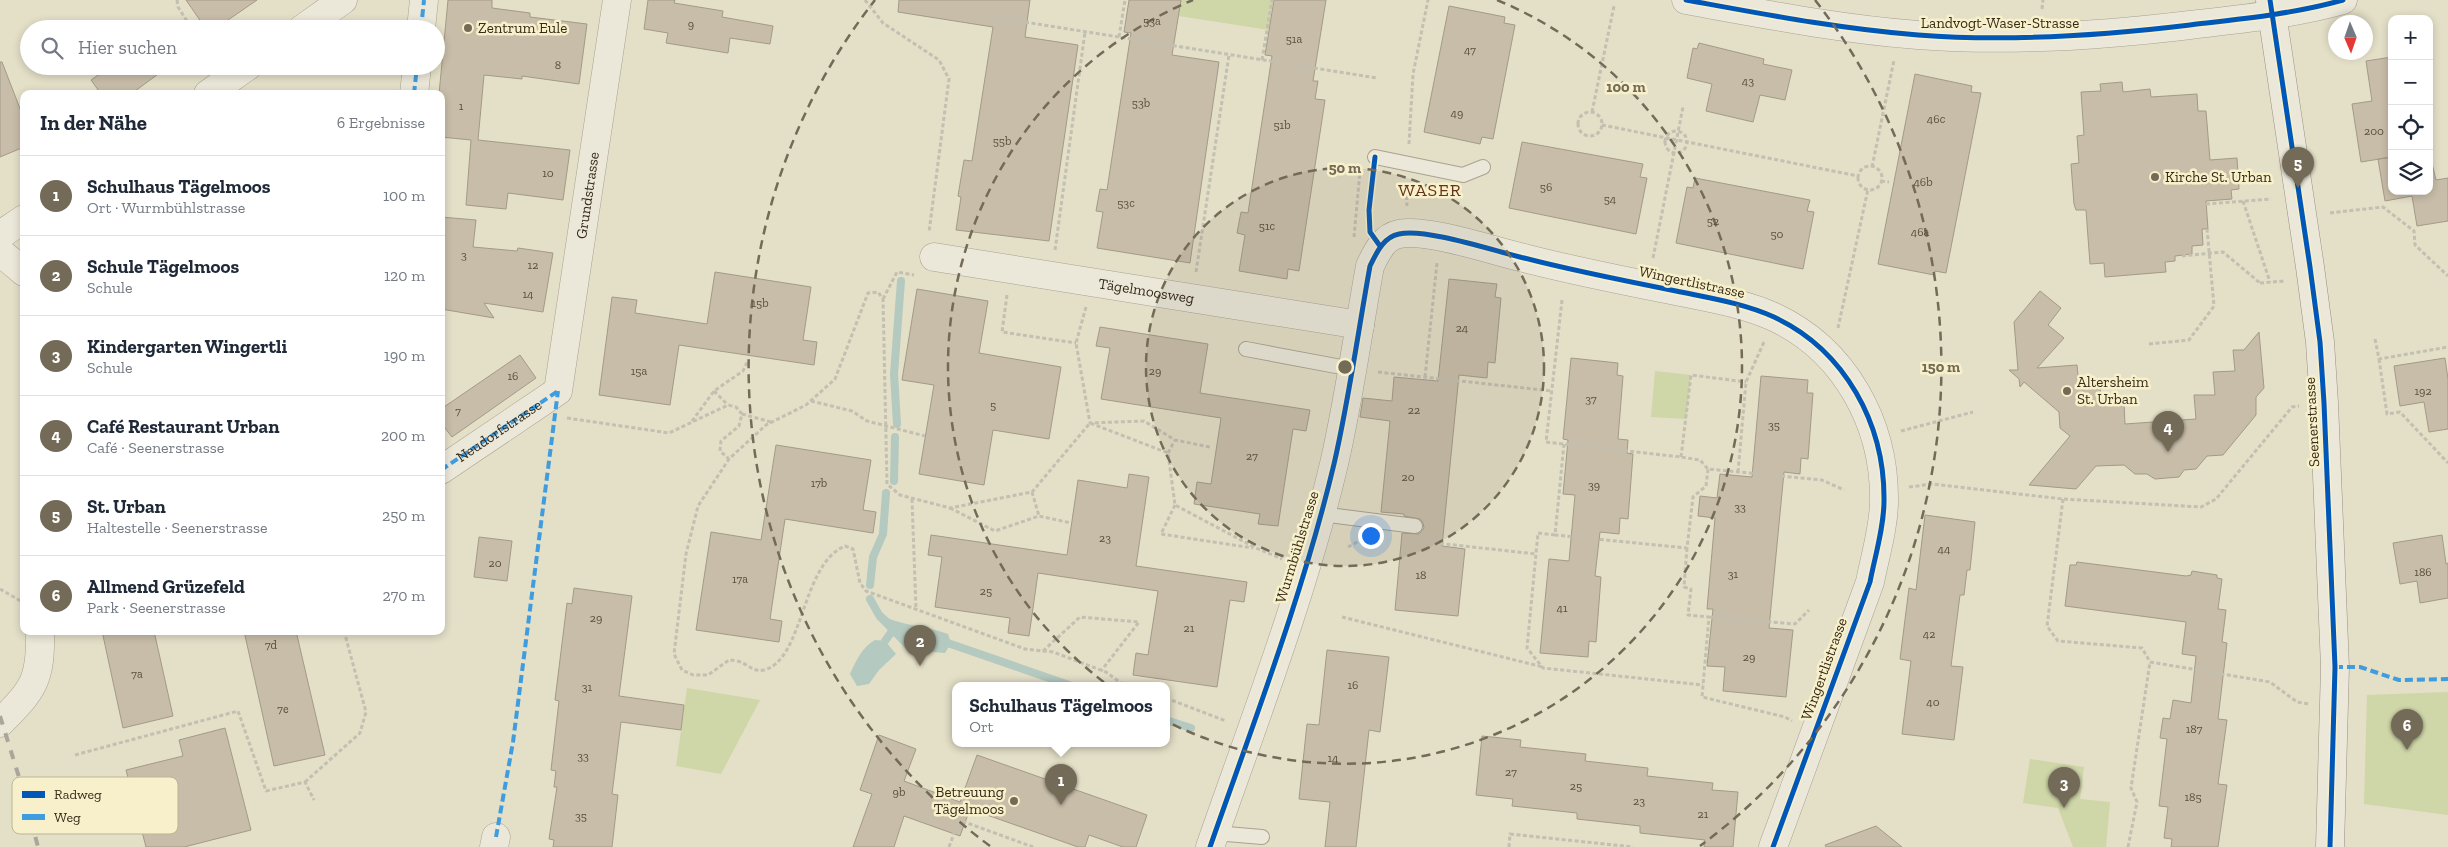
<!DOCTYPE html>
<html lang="de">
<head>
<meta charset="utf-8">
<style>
	:root { --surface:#fff; --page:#f2f2f3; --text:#1f2937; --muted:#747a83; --line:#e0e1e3; --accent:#736a57 }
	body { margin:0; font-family:"Zilla Slab",serif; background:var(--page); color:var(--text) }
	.controls { position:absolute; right:15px; top:15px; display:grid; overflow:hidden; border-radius:10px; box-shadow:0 2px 8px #0003 }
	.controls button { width:45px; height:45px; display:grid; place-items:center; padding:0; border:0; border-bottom:1px solid var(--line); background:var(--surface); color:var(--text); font:25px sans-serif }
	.compass { position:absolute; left:2328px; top:15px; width:45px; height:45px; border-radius:50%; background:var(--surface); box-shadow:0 2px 8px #0003; rotate:178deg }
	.you { position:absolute; left:1370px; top:535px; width:18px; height:18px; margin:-12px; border:4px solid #fff; border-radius:50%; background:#1a73e8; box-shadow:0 0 0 8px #1a73e833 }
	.badge { display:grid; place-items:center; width:32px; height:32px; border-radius:50%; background:var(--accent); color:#fff; font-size:16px; font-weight:700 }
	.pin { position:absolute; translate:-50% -41px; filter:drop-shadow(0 1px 2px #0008) }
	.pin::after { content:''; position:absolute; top:26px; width:18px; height:15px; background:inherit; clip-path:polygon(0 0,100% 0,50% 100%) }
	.popup { position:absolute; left:952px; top:682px; width:218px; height:65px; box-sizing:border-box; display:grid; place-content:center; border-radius:10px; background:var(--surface); filter:drop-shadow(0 1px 4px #0005); font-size:16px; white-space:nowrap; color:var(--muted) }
	.popup b { font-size:19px; color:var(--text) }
	.popup::after { content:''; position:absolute; left:50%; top:100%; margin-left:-10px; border:10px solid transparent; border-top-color:var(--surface) }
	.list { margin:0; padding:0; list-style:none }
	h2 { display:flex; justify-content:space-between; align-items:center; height:65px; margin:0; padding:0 20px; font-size:21px }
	h2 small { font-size:16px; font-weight:400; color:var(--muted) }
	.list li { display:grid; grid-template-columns:32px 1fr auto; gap:15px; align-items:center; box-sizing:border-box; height:80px; padding:0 20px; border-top:1px solid var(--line) }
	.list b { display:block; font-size:19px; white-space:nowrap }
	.list p { margin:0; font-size:16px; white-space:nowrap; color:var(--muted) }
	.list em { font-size:16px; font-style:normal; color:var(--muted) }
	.icon { flex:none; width:28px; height:28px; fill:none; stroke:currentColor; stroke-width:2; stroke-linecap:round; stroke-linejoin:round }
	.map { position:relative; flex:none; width:2448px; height:847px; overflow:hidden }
	.search { position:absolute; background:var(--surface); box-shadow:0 2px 8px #0003; left:20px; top:20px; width:425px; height:55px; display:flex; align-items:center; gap:12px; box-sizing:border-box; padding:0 18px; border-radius:28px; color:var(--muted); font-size:19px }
	.panel { position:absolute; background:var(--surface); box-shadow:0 2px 8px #0003; left:20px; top:90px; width:425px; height:545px; border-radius:10px }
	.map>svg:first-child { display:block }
	.green { fill:#cfd6a8 }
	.water { fill:#b4c9bf }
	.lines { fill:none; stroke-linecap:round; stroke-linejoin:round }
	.stream { stroke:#b4c9bf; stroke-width:8 }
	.building { fill:#c8bda8; stroke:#a39a87 }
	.service-casing { stroke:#a8a291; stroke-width:16 }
	.minor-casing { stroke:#a8a291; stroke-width:29 }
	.tertiary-casing { stroke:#a8a291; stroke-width:29 }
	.secondary-casing { stroke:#989181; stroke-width:29 }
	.path { stroke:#c3bfb1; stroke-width:3; stroke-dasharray:4 2.5; stroke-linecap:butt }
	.service { stroke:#ebe8da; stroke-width:14 }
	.minor { stroke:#ebe8da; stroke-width:28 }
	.tertiary { stroke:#ebe8da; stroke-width:28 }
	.secondary { stroke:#ebe8da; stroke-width:28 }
	.rail { stroke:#aaa69a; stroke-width:4; stroke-dasharray:9 9; stroke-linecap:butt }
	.path-bridge { stroke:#c3bfb1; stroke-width:3; stroke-dasharray:4 2.5; stroke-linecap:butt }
	.quiet { stroke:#3e9cdf; stroke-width:4; stroke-dasharray:8 4; stroke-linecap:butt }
	.cycleway-casing { stroke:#f7f0ca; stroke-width:8 }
	.cycleway { stroke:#0057b8; stroke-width:5 }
	.ring { fill:none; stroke:#736a57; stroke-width:2.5; stroke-dasharray:9 6 }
	.poi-dot { fill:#736a57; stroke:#f7f0ca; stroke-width:2 }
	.labels { text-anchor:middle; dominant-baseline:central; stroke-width:5; stroke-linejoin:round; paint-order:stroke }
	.number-label { font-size:12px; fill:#5a503e }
	.street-label { font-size:15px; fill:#362b1a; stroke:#f7f0ca }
	.poi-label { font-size:15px; fill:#362b1a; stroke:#f7f0ca; text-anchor:start }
	.quarter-label { font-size:18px; letter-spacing:1px; fill:#653117; stroke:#f7f0ca }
	.key { fill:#f7f0ca; stroke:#bdb595; stroke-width:1 }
	.key-label { font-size:14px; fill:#362b1a }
	.centre { fill:#736a57; stroke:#f7f0ca; stroke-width:2.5 }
	.ring-label { font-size:15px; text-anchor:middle; font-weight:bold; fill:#736a57; stroke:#f7f0ca; stroke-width:5; stroke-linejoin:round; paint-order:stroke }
</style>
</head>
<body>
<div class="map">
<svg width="2448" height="847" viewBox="0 0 2448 847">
	<rect width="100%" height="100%" fill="#e4dfc7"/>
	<path class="green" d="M1181,0H1274L1269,30L1179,16Z
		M1655,371L1691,375L1686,419L1651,417Z
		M687,688L760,700L721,774L676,766Z
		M2448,692V815L2364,804L2367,695Z
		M2030,759L2084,767L2080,799L2110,802L2106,847H2073L2058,808L2023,803Z"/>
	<path class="water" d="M879,615C903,626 923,625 948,634L951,643L945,653L907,650L876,618Z
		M875,640L885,641L896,654L879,670L869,684L857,686L850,674C856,661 862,647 875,640Z"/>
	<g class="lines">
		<path class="stream" d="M897,424L894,374L901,281
			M894,481L895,437
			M870,585L873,557L883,534L886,493
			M870,599L879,615L887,622
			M885,641L894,628
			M942,641L1072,686
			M1166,720L1191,728"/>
	</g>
	<path class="building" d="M186,0H257L215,29H206Z
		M448,0H492V8L530,13V17L587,24L579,84L522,76V79L484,75L478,140L570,150L563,200L508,193L506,209L466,205L471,140L441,137V94H439Z
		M648,0H675L674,3L723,11L722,17L773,26L770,44L730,38L728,53L666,43L668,33L644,29Z
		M899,0H1030L1025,37L1078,45L1049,241L956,230L961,197L958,196L964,160L972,161L993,27L898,12Z
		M1129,0H1181L1172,55L1219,62L1190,263L1097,248L1103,212L1096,211L1100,189L1107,190L1131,33L1124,32Z
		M1274,0H1326L1313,81H1318L1315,99L1325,100L1299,271L1288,269L1287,279L1239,271L1245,235L1237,233L1241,212L1248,213L1272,56L1265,55Z
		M1449,6L1505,17L1504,23L1515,25L1493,139L1482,137L1480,144L1424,132Z
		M1699,43L1764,59L1763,64L1792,70L1785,100L1760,95L1753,122L1706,111L1712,84L1687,78L1693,48L1697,49Z
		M2392,57V157L2361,162L2352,104L2372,101L2366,61Z
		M0,62H2L24,119V147L0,157Z
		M111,66H169L131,94H101L91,80Z
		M1915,74L1972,86L1971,92L1981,93L1946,273L1935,271L1934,275L1878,264Z
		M2122,82L2123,92L2150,89L2151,97L2197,94L2198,111H2206L2210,160L2237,158L2239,189L2231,190L2232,199L2206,201L2208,229H2202L2203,245L2192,246V254L2175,256V261L2165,262L2166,272L2105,277L2104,263L2090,264L2086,210H2076L2074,204L2071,164L2079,163L2077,136L2084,135L2081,92L2101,91L2100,84Z
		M1522,142L1643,164L1640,177L1647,178L1636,234L1509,208Z
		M2429,151L2436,180L2448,178V221L2417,226L2412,196L2385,201L2378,159L2392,157V191H2429Z
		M1695,178L1810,200L1807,211L1814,212L1803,269L1676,243L1687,187L1693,188Z
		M441,217L476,220L473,247L517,251L518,248L553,253L543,312L484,303L494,318L441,309Z
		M715,272L811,287L803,340L817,342L814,365L679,345L670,405L599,395L612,297L637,300L635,313L707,324Z
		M1449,279L1497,284L1495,297L1501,298L1495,363L1488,362L1487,378L1459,375L1442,546L1465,549L1458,616L1395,610L1402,533L1419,534L1424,528L1423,523L1420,519L1404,516V514L1381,512L1390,421L1360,417L1363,398L1392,401L1394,377L1438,381Z
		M917,289L988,301L979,353L1061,367L1049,439L993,430L984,485L919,474L934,385L902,380Z
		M2040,291L2061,308L2048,325L2064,338L2037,368L2077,365L2079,386L2100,384L2101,405L2124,403L2125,424L2196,419L2194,395H2215L2213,372L2235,371L2233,350H2244L2259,332L2264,388L2256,397V415L2223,455L2207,456L2196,469L2184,470L2179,477L2155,479L2147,474H2135L2124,465L2096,466L2076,489L2029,485L2070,436L2060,428L2059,412L2024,382L2020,387L2019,379L2009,370H2018L2014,322Z
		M1100,327L1208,344L1200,393L1310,410L1306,431L1293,429L1278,526L1258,524L1260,514L1194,504L1197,482L1211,484L1221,418L1101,399L1110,348L1096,346Z
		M520,355L536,378L452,437L441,423V409Z
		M1571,358L1618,363L1617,375L1623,376L1618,439L1628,440L1627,453L1633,454L1628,519L1620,518L1619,534L1600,532L1595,576L1601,577L1596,642L1589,641L1588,657L1540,653L1549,559L1569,561L1575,495L1563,494L1568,440L1563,439Z
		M2445,358L2448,379V429L2429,432L2424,402L2400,406L2394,366Z
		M1761,376L1808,380L1807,393H1813L1808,459L1801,458L1800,474L1784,472L1769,628L1793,630L1786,697L1723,691L1725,667L1707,666L1713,609H1707L1715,518L1698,516L1700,496L1717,498L1720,474L1752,477Z
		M776,445L871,460L863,510L876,512L873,533L785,519L770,619L782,621L779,642L696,630L711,532L761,540Z
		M1129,474L1149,477L1136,566L1247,582L1244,602L1230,600L1217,687L1133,675L1136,653L1148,655L1158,591L1038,573L1029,636L1008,633L1010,618L935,607L942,557L928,555L931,535L1067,555L1078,480L1127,488Z
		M1925,515L1975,522L1970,570H1967L1964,595H1960L1951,666L1963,667L1954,740L1902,734L1911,661L1900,659L1909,588L1916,590Z
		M2442,535L2446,564L2448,563V598L2420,603L2417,581L2400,584L2393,543Z
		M479,537L512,541L507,581L474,577Z
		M2077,562L2186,576L2191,575L2192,571L2217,575V578L2222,579L2218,609L2226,610L2222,642L2227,643L2218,719L2227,720L2218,784L2227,785L2218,847H2171L2172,839L2164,838L2168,807L2159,806L2167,739L2160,738L2163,718L2170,719L2173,700L2191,703L2196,656L2182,654L2186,622L2065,606L2070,565H2076Z
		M574,588L632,596L619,696L684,705L681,730L621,722L612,794L618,795L612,847H553L554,840L549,839L557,787H554L556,771L551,770L559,701L555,700L567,603L572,604Z
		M102,631H154L173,716L123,728Z
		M244,631H296L325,755L274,766Z
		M1327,650L1389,657L1380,732L1369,730L1356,847H1325L1330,802L1299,799L1307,724L1319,725Z
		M225,728L251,830L184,847H146L126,770L183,756L179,740Z
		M879,735L916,749L904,781L960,802L977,755L1147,815L1136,847H1123L1089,835L1085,847H1078L970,809L960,836L904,816L894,847H853L872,794L860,790Z
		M1482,736L1521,740L1520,747L1586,754L1585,761L1648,768L1647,776L1713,783L1712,790L1738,792L1733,847H1704L1705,840L1640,833V826L1577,819V813L1512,806L1513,799L1476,795Z
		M1876,826L1902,847H1826L1825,845Z"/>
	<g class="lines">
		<defs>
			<path id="service" d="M1375,157L1463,175L1483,167
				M1246,349L1352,369
				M1321,514L1415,526
				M1215,833L1262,837"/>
			<g id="minor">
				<path d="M302,29L343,0"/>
				<path d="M421,29L424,0"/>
				<path d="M208,94L248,66"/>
				<path d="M414,94L417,66"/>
				<path d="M0,235L24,219"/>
				<path d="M0,252L24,272"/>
				<path id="s1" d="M934,257L1360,325"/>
				<path id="s2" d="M441,470L558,391L617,0"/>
				<path d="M0,723C34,689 41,680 40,631"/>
				<path d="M494,847L496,837"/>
				<path d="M1210,847C1254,721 1303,594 1334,464C1349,399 1358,332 1370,266C1376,254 1383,237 1399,234C1426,228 1494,251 1524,258C1574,271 1625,281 1676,291C1709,298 1743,303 1774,317C1845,350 1885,424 1884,501C1884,527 1875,556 1870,582L1773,847"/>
			</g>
			<path id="tertiary" d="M1686,0C1763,14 1840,29 1918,35C2009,42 2099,36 2190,25C2241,19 2293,14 2343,0"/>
			<path id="secondary" d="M2270,0L2310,267L2320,342L2324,403L2335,667L2330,847"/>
		</defs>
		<use href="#service" class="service-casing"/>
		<use href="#minor" class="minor-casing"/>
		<use href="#tertiary" class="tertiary-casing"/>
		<use href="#secondary" class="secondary-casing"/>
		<path class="path" d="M177,0L178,7L192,29
			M865,0L883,23L939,60L949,79L929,232
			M2042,9L2043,0
			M993,17L1377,78
			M1119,37L1125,0
			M1262,60L1272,0
			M1592,112L1614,6
			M1578 124a12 12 0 1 1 24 0a12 12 0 1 1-24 0Z
			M1602,125L1858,176
			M1665 142a11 11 0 1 1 22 0a11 11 0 1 1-22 0Z
			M1409,144L1413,74L1428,0
			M1858 178a12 12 0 1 1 24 0a12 12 0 1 1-24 0Z
			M1872,167L1894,60
			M1881,181L1889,182
			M1406,183L1407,206
			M2243,201L2270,282
			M2206,204L2271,199
			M2330,213L2383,207L2414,231L2415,245L2448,276
			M1354,237L1360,171
			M1055,250L1085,32
			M1653,258L1683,107
			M1196,272L1229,55
			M2260,283L2284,281
			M1007,295L1002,332L1076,343
			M883,299L897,272L914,275
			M1562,300L1546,442L1681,457L1700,460L1708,469L1822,480L1844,490
			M1086,307L1076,343L1090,423L1144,421L1175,440L1210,447
			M1838,328L1868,189
			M2375,339L2379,359L2448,347
			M2149,344L2189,340L2214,306L2207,229
			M2379,359L2387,414L2400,412L2448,463
			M1378,372L1552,391
			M1425,377L1437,263
			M714,391L728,405
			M811,401L852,411L867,421L925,436
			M742,414L771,422
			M567,418L669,433L728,405L736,407L742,414L739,426L721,441L720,451L729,459
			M692,421L714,391L743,371L748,360
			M1901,431L1973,412
			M1564,444L1555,535L1687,548L1693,497L1706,486L1708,469
			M1168,453L1175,440
			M1681,457L1691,375L1746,382
			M1738,472L1746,382L1764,342
			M1909,487L1932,484L2063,499L2201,507L2216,499L2292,407L2299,406
			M1032,492L1039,516
			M912,499L916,609
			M2063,499L2047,626L2058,641L2142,648L2150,662L2270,682L2297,702L2309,704
			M1175,505L1161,534L1253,548
			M950,508L995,531L1039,516L1071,523
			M1555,535L1538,533L1527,648L1543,668L1703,685
			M1427,542L1536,554
			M1348,547L1361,540
			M1687,548L1684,587L1691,589L1688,615L1709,617L1702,697L1785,717L1792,721
			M0,589L24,603
			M1342,617L1543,667
			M1709,617L1795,624L1809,610
			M1043,651L1080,617L1139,622L1101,671
			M1130,686L1121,683L1106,672L1053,652L1025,649L866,591L860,583L853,549L845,546C801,564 804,660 764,670C755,672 750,667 743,663C739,661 733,660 729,660L708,675H693L682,670L674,654L686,554L698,506L729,459L766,425L806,405L835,379L868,293L878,292L883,299L887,484L900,495L950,508L1032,492L1090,423L1168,453L1175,505L1256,548L1282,559
			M1166,698L1226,721
			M75,755L238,711L266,791L305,782L314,800
			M305,782L360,733L366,712L344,631
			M949,847L959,820L1033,847
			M1509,847L1510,834L1633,847
			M2128,847L2137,802L2131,788L2150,662"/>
		<use href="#service" class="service"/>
		<use href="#minor" class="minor"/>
		<use href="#tertiary" class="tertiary"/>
		<use href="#secondary" class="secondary"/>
		<path class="rail" d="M0,716L23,790L38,847"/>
		<path class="path-bridge" d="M2182,256L2223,252L2260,283"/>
		<path class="quiet" d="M421,29L424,0
			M414,94L417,66
			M441,470L558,391
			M2335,667H2360L2399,680L2448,679
			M496,837L513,742L558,391"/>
		<defs>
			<path id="cycleway" d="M1686,0C1763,14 1840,29 1918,35C2009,42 2099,36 2190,25C2241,19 2293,14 2343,0
				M2270,0L2310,267L2320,342L2324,403L2335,667L2330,847
				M1375,157L1369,210L1370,232L1380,246
				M1210,847C1254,721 1303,594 1334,464C1349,399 1358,332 1370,266C1376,254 1383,237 1399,234C1426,228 1494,251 1524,258C1574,271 1625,281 1676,291C1709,298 1743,303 1774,317C1845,350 1885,424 1884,501C1884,527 1875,556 1870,582L1773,847"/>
		</defs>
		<use href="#cycleway" class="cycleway-casing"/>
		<use href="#cycleway" class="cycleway"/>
	</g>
	<circle cx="1345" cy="367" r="199" fill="#736a57" fill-opacity=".12"/>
	<g class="ring">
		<circle cx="1345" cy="367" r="199"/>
		<path d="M1497 0A397 397 0 1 1 1193 0"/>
		<path d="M990 846A596 596 0 0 1 875 0M1815 0A596 596 0 0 1 1700 846"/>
	</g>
	<g class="poi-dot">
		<circle cx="468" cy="28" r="5"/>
		<circle cx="2155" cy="177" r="5"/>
		<circle cx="2067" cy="391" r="5"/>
		<circle cx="1014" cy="801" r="5"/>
	</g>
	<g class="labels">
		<g class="number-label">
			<text x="1152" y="21">53a</text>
			<text x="691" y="24">9</text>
			<text x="1294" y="39">51a</text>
			<text x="1470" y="50">47</text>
			<text x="558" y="65">8</text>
			<text x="1748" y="81">43</text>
			<text x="1141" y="103">53b</text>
			<text x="461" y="106">1</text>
			<text x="1457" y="113">49</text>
			<text x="1936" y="119">46c</text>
			<text x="1282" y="125">51b</text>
			<text x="2374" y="131">200</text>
			<text x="1002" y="141">55b</text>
			<text x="548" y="173">10</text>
			<text x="1923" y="182">46b</text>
			<text x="1546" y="187">56</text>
			<text x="1610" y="199">54</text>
			<text x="1126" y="203">53c</text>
			<text x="1713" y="221">52</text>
			<text x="1267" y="226">51c</text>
			<text x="1920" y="232">46a</text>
			<text x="1777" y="234">50</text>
			<text x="464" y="255">3</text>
			<text x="533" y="265">12</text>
			<text x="528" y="294">14</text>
			<text x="760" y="303">15b</text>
			<text x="1462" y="328">24</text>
			<text x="639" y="371">15a</text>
			<text x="1155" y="371">29</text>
			<text x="513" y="376">16</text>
			<text x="2423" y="391">192</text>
			<text x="1591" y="399">37</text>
			<text x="993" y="405">5</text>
			<text x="1414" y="410">22</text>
			<text x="458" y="411">7</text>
			<text x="1774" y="425">35</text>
			<text x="1252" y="456">27</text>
			<text x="1408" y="477">20</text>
			<text x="819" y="483">17b</text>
			<text x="1594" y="485">39</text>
			<text x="1740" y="507">33</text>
			<text x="1105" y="538">23</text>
			<text x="1944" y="549">44</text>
			<text x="495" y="563">20</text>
			<text x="2423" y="572">186</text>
			<text x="1733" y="574">31</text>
			<text x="1421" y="575">18</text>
			<text x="740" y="579">17a</text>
			<text x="986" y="591">25</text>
			<text x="1562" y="608">41</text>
			<text x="596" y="618">29</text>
			<text x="1189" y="628">21</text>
			<text x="1929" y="634">42</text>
			<text x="271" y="645">7d</text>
			<text x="1749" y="657">29</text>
			<text x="137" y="674">7a</text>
			<text x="1353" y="685">16</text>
			<text x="587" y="687">31</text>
			<text x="1933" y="702">40</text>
			<text x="283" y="709">7e</text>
			<text x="2194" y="729">187</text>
			<text x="583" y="756">33</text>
			<text x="1333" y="758">14</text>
			<text x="1511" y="772">27</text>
			<text x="1576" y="786">25</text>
			<text x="899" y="792">9b</text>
			<text x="2193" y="797">185</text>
			<text x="1639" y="801">23</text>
			<text x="1703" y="814">21</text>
			<text x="581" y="816">35</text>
		</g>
		<g class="street-label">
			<text x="2000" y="23">Landvogt-Waser-Strasse</text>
			<text stroke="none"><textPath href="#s2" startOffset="339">Grundstrasse</textPath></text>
			<text transform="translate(1692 282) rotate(12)">Wingertlistrasse</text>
			<text stroke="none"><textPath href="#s1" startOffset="215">Tägelmoosweg</textPath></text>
			<text transform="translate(2312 422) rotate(-93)">Seenerstrasse</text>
			<text stroke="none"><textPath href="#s2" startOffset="70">Neudorfstrasse</textPath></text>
			<text transform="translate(1297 547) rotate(-73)">Wurmbühlstrasse</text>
			<text transform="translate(1824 669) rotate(-70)">Wingertlistrasse</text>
		</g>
		<g class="poi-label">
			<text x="478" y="28">Zentrum Eule</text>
			<text x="2165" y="177">Kirche St. Urban</text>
			<text x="2077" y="382">Altersheim<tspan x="2077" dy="17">St. Urban</tspan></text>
			<text x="1004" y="792" text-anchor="end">Betreuung<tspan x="1004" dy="17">Tägelmoos</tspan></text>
		</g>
		<g class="quarter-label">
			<text x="1430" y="190">WASER</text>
		</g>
	</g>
	<rect x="12" y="777" width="166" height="57" rx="8" class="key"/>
	<rect x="22" y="791" width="23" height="7" fill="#0057b8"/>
	<rect x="22" y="814" width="23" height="6" fill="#3e9cdf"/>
	<g class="key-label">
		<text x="54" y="799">Radweg</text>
		<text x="54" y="822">Weg</text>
	</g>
	<circle cx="1345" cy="367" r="8" class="centre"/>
	<g class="ring-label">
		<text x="1626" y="92">100 m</text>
		<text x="1345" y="173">50 m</text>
		<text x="1941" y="372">150 m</text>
	</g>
</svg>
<div class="controls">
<button>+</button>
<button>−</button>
<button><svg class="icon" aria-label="locate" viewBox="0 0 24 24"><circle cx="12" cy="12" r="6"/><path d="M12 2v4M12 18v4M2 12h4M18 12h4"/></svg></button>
<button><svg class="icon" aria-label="layers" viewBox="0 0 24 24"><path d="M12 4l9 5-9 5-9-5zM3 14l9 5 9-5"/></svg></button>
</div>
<svg class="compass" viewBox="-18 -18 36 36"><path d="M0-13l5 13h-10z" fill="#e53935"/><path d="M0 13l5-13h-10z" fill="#747a83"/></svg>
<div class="you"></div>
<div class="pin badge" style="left:1061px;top:805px">1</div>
<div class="popup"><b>Schulhaus Tägelmoos</b>Ort</div>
<div class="pin badge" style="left:920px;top:666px">2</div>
<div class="pin badge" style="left:2064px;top:808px">3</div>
<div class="pin badge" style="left:2168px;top:452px">4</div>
<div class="pin badge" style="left:2298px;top:188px">5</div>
<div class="pin badge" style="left:2407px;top:750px">6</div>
<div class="search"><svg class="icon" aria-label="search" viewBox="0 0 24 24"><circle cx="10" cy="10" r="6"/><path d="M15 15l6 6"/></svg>Hier suchen</div>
<section class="panel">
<h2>In der Nähe<small>6 Ergebnisse</small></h2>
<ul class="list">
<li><span class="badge">1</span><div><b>Schulhaus Tägelmoos</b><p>Ort · Wurmbühlstrasse</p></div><em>100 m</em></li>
<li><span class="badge">2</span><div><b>Schule Tägelmoos</b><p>Schule</p></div><em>120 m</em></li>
<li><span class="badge">3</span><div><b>Kindergarten Wingertli</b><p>Schule</p></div><em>190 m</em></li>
<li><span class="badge">4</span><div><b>Café Restaurant Urban</b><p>Café · Seenerstrasse</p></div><em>200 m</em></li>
<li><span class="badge">5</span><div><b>St. Urban</b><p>Haltestelle · Seenerstrasse</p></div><em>250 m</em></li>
<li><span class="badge">6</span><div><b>Allmend Grüzefeld</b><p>Park · Seenerstrasse</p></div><em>270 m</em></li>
</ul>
</section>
</div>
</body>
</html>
